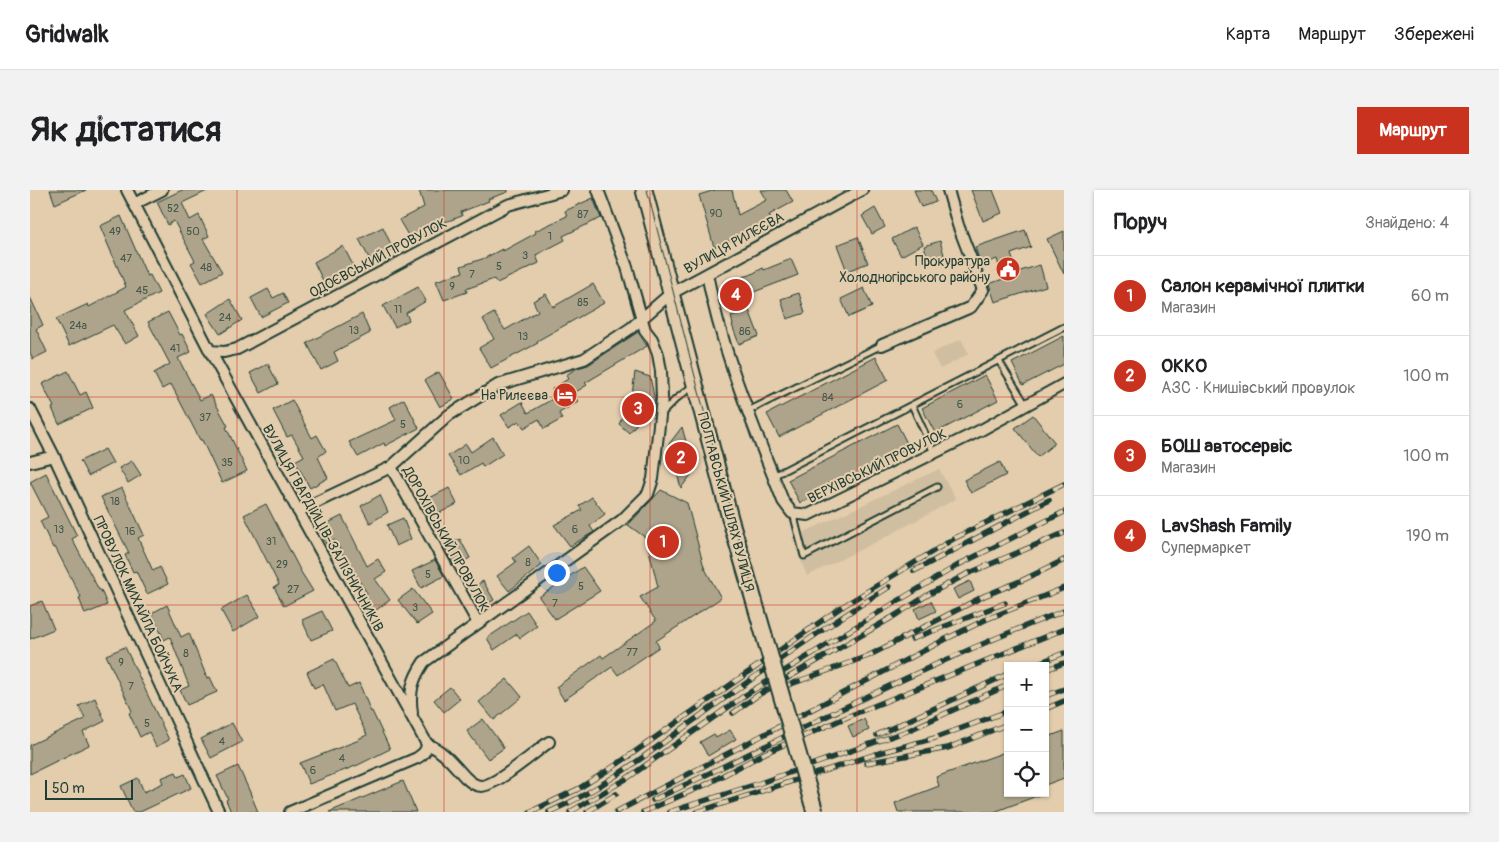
<!DOCTYPE html>
<html lang="uk">
<head>
<meta charset="utf-8">
<style>
	:root { --surface:#fff; --page:#f2f2f2; --text:#202124; --muted:#757577; --line:#e0e0e0; --accent:#c8321e }
	body { margin:0; font-family:Pangolin,sans-serif; background:var(--page); color:var(--text) }
	.controls { position:absolute; right:15px; bottom:15px; display:grid; overflow:hidden; border-radius:0px; box-shadow:0 1px 4px #0004 }
	.controls button { width:45px; height:45px; display:grid; place-items:center; padding:0; border:0; border-bottom:1px solid var(--line); background:var(--surface); color:var(--text); font:25px sans-serif }
	.scale { position:absolute; left:15px; bottom:12px; width:88px; box-sizing:border-box; padding-left:5px; border:2px solid #1f3d34; border-top:0; font-size:14px; line-height:18px; white-space:nowrap; color:#1f3d34; -webkit-text-stroke:4px #e4cdad; paint-order:stroke }
	.you { position:absolute; left:526px; top:382px; width:18px; height:18px; margin:-12px; border:4px solid #fff; border-radius:50%; background:#1a73e8; box-shadow:0 0 0 8px #1a73e833 }
	.badge { display:grid; place-items:center; width:32px; height:32px; border-radius:50%; background:var(--accent); color:#fff; font-size:16px; font-weight:700 }
	.pin { position:absolute; translate:-50% -50%; border:2px solid #fff; box-shadow:0 1px 5px #0006 }
	.list { margin:0; padding:0; list-style:none }
	h2 { display:flex; justify-content:space-between; align-items:center; height:65px; margin:0; padding:0 20px; font-size:21px }
	h2 small { font-size:16px; font-weight:400; color:var(--muted) }
	.list li { display:grid; grid-template-columns:32px 1fr auto; gap:15px; align-items:center; box-sizing:border-box; height:80px; padding:0 20px; border-top:1px solid var(--line) }
	.list b { display:block; font-size:19px; white-space:nowrap }
	.list p { margin:0; font-size:16px; white-space:nowrap; color:var(--muted) }
	.list em { font-size:16px; font-style:normal; color:var(--muted) }
	.icon { flex:none; width:28px; height:28px; fill:none; stroke:currentColor; stroke-width:2; stroke-linecap:round; stroke-linejoin:round }
	.map { position:relative; flex:none; width:1034px; height:622px; overflow:hidden; border-radius:0px }
	header { display:flex; align-items:center; gap:30px; box-sizing:border-box; height:70px; padding:0 25px; background:var(--surface); border-bottom:1px solid var(--line) }
	header strong { font-size:24px }
	nav { display:flex; gap:28px; margin-inline-start:auto; font-size:18px }
	.intro { display:flex; align-items:center; justify-content:space-between; box-sizing:border-box; height:120px; padding:0 30px }
	h1 { margin:0; font-size:35px }
	.button { padding:12px 22px; border-radius:0px; background:var(--accent); color:#fff; font-size:18px; font-weight:700 }
	main { display:flex; gap:30px; padding:0 30px }
	aside { flex:1; background:var(--surface); border-radius:0px; box-shadow:0 1px 4px #0004 }
	.map>svg:first-child { display:block }
	.built { fill:#d0bea1 }
	.building { fill:#aea48b; stroke:#1f3d34 }
	.lines { fill:none; stroke-linecap:round; stroke-linejoin:round }
	.lane-casing { stroke:#1f3d34; stroke-width:9 }
	.street-casing { stroke:#1f3d34; stroke-width:14 }
	.primary-casing { stroke:#1f3d34; stroke-width:19 }
	.lane { stroke:#e4cdad; stroke-width:5 }
	.street { stroke:#e4cdad; stroke-width:10 }
	.primary { stroke:#e4cdad; stroke-width:15 }
	.tram { stroke:#1f3d34; stroke-width:1 }
	.rail-casing { stroke:#1f3d34; stroke-width:5.5 }
	.rail { stroke:#e4cdad; stroke-width:4; stroke-dasharray:11; stroke-linecap:butt }
	.primary-bridge-casing { stroke:#1f3d34; stroke-width:19; stroke-linecap:butt }
	.primary-bridge { stroke:#e4cdad; stroke-width:15 }
	.grid { fill:none; stroke:#c8321e; stroke-width:1; stroke-opacity:0.55 }
	.labels { text-anchor:middle; dominant-baseline:central; stroke-width:4; stroke-linejoin:round; paint-order:stroke }
	.number-label { font-size:11px; fill:#43574a }
	.street-label { font-size:14px; fill:#1f3d34; stroke:#e4cdad }
	.poi-label { font-size:14px; fill:#1f3d34; stroke:#e4cdad; text-anchor:end }
</style>
</head>
<body>
<header>
<strong>Gridwalk</strong>
<nav><a>Карта</a><a>Маршрут</a><a>Збережені</a></nav>
</header>
<div class="intro"><h1>Як дістатися</h1><a class="button">Маршрут</a></div>
<main>
<div class="map">
<svg width="1034" height="622" viewBox="0 0 1034 622">
	<rect width="100%" height="100%" fill="#e4cdad"/>
	<filter id="ink" filterUnits="userSpaceOnUse"><feTurbulence type="fractalNoise" baseFrequency=".02" numOctaves="2"/><feDisplacementMap in="SourceGraphic" scale="10" xChannelSelector="R" yChannelSelector="G"/><feConvolveMatrix kernelMatrix="1 2 1 2 8 2 1 2 1" color-interpolation-filters="sRGB"/></filter>
	<g filter="url(#ink)">
		<path class="built" d="M931,149L939,164L910,179L902,163Z
			M909,279L926,309L852,349L777,386L762,348Z"/>
		<path class="building" d="M20,0H56L25,14Z
			M152,0H179L152,13L160,30L169,25L179,46L173,49L192,82L172,93L161,73L165,71L144,31L138,35L127,12Z
			M389,0H478V2L458,9L459,11L431,22L432,26L404,36L406,40L382,52L369,30L394,17Z
			M685,0H702L708,25L737,10L731,0H756L763,12L739,25L742,31L715,44L684,57L669,5Z
			M884,0H901L906,12L891,17Z
			M941,0H963L972,23L953,31Z
			M563,8L571,28L533,46L535,50L506,65L509,73L467,93L464,89L436,99L437,102L414,110L406,91L433,82L431,76L455,68L472,59L473,61L506,43L505,41L537,26L535,21Z
			M845,18L855,37L842,44L832,26Z
			M91,26L117,86L120,85L129,103L95,120L109,146L95,154L83,135L39,156L26,129L58,114L59,117L96,97L70,36Z
			M353,37L363,59L340,70L329,49Z
			M884,37L893,54L871,66L862,49Z
			M995,40L1001,57L981,64L987,82L1010,75L1016,96L965,112L959,94L973,89L967,69L951,75L945,57Z
			M1034,41V84L1017,49Z
			M828,47L838,73L817,81L807,55Z
			M910,51L915,68L899,73L894,56Z
			M313,56L325,79L295,95L284,72Z
			M761,69L768,85L698,112L693,92L720,85L733,78L734,80Z
			M563,94L574,113L507,151L508,153L461,178L449,158L464,149L453,129L464,123L475,140L508,121L503,111L516,104L523,117Z
			M388,97L396,111L376,123L379,130L365,137L353,116Z
			M834,98L842,117L819,127L811,109Z
			M238,99L243,108L253,103L258,113L231,127L221,108Z
			M769,103L775,123L757,129L751,109Z
			M0,107L13,135L6,139L17,162L3,169L0,163Z
			M200,109L212,130L190,144L177,124Z
			M719,120L729,146L709,154L702,135H703L701,126Z
			M138,122L150,145L152,144L161,162L148,168L170,210L181,205L198,236L196,237L217,281L192,293L172,250H170L141,194L132,199L124,183L140,174L118,132Z
			M332,124L340,143L304,162L308,171L291,180L277,153Z
			M608,142L617,156L555,193L557,195L544,203L548,212L529,223L532,229L514,239L509,229L494,238L489,231L479,237L471,225L492,212L498,223L526,207L522,199L538,189L536,185L547,178L558,175Z
			M1034,146V174L993,195L982,173Z
			M846,167L858,190L749,247L737,224Z
			M238,174L248,194L231,203L220,183Z
			M38,181L50,205L56,202L63,218L29,234L22,218L24,217L12,194Z
			M409,182L424,209L410,217L395,190Z
			M605,182L620,187L625,211L599,243L589,234L601,212Z
			M955,185L968,210L905,243L892,218Z
			M374,209L389,238L355,256L354,253L328,267L319,252L366,230L360,217Z
			M262,210L282,248L287,245L296,261L288,267L298,288L280,298L265,271L274,266L262,245L257,247L243,220Z
			M1003,225L1025,253L1008,267L985,238Z
			M867,234L879,257L770,313L758,290Z
			M652,237L664,281L651,298L639,254Z
			M463,247L473,264L453,277L451,273L431,285L418,266L436,254L441,262Z
			M75,259L83,273L58,286L50,271Z
			M102,271L111,285L98,293L89,278Z
			M970,272L976,285L941,303L934,290Z
			M16,283L47,346L42,349L69,400H71L77,415L55,424L49,408L51,407L25,357L23,358L10,331L18,327L0,292Z
			M92,298L114,345L108,348L123,381L130,377L138,394L117,404L106,381L103,382L95,365L99,363L71,307Z
			M419,298L427,314L398,329L390,313Z
			M631,300L657,313L674,377L691,408L626,451L629,457L588,485L582,477L534,510L526,497L571,465L573,468L626,431L610,407L628,397L616,348L598,335Z
			M350,305L358,322L340,333L331,316Z
			M562,307L575,324L560,336L564,342L540,356L524,335L552,320L549,316Z
			M236,314L271,382L283,401L254,416L244,397L249,395L214,325Z
			M312,326L337,376L348,369L356,382L345,389L360,410L342,423L331,408L337,403L316,371L305,350L296,354L288,338Z
			M373,328L381,349L366,356L357,335Z
			M430,349L440,368L424,376L415,357Z
			M499,356L512,375L479,401L467,386L486,372L483,368Z
			M405,370L414,386L391,398L382,381Z
			M553,377L570,401L525,429L509,407Z
			M453,391L464,410L452,417L441,399Z
			M940,391L944,401L928,409L923,399Z
			M383,399L402,424L387,434L368,410Z
			M217,405L230,426L203,442L191,420Z
			M12,411L24,439L0,449V416Z
			M901,411L906,421L889,429L885,419Z
			M137,415L151,447L159,443L177,488L180,487L187,502L157,515L150,500L159,496L140,447L134,450L122,423Z
			M292,421L302,441L281,450L272,430Z
			M497,421L507,436L490,448L487,444L464,460L457,448Z
			M95,457L139,550L126,557L119,542L110,547L99,523L102,521L76,465Z
			M304,469L318,498L329,493L341,522L342,521L360,559L328,575L279,594L270,573L329,550L328,549L337,545L322,514L305,521L293,494L284,498L277,482Z
			M477,489L492,507L464,530L449,512Z
			M420,497L430,509L414,522L404,510Z
			M65,508L75,531L53,542L59,555L0,584V555L55,529L49,516Z
			M453,529L474,558L458,569L437,541Z
			M834,529L839,540L823,547L818,536Z
			M202,533L212,552L181,568L171,549Z
			M700,540L706,549L678,566L670,552L684,544L686,548Z
			M1034,541V588L1015,595V548Z
			M978,561V603L1012,604L964,622H868L865,613L909,596L906,587Z
			M208,576L219,600L228,622H201L196,610L198,609L187,586Z
			M146,582L148,587L155,584L161,598L110,622H103L91,596L108,588L114,602L133,593L131,588Z
			M373,591L386,622H299Z"/>
		<g class="lines">
			<defs>
				<path id="lane" d="M969,171L996,215
					M882,215L904,263
					M718,221L852,155
					M633,222L646,209L664,195
					M743,286L1034,137
					M763,323L774,366L907,297"/>
				<path id="street" d="M97,0L180,161L397,554C414,561 423,574 435,587C439,591 445,596 451,596C466,596 505,562 519,552
					M104,14L132,0
					M677,84C692,163 724,237 753,311L762,323L778,325L953,239L1034,194
					M852,155L941,117L953,100L928,35L918,0
					M180,161L194,162L207,159L478,15L532,0
					M0,219L24,266L189,622
					M0,272L24,266
					M361,277L448,433
					M268,321L361,277L419,225L468,195L554,169L601,138L640,104L832,0
					M382,523C379,502 382,490 394,472L592,330L618,304L623,289L632,208L631,181L628,164L622,149L615,140L597,77L568,0
					M260,622L387,568C393,564 396,562 397,554"/>
				<path id="primary" d="M614,0L700,328L721,400"/>
			</defs>
			<use href="#lane" class="lane-casing"/>
			<use href="#street" class="street-casing"/>
			<use href="#primary" class="primary-casing"/>
			<use href="#lane" class="lane"/>
			<use href="#street" class="street"/>
			<use href="#primary" class="primary"/>
			<path class="tram" d="M617,0C645,108 672,217 702,325C729,424 759,523 787,622"/>
			<defs>
				<path id="rail" d="M884,381L1019,310
					M882,449L975,413
					M1001,476L1034,463
					M1015,480L1034,473
					M750,498L838,466L954,406L995,389L1034,370
					M1015,506L1034,499
					M1015,519L1034,511
					M703,523L728,505L861,428L901,403L937,384L1034,343
					M847,545L978,484
					M836,573L918,558L978,534
					M623,610C760,546 893,474 1034,421
					M500,622L548,599L586,575L810,418L925,348L1034,294
					M519,622C573,599 620,562 667,528C730,483 793,438 859,397
					M540,622L596,589L717,504L856,418L930,374L1034,322
					M557,622L586,604
					M586,622L916,449L957,429L1034,398
					M613,622L675,595L735,563L824,524L1034,439
					M639,622L730,593L877,541L978,495
					M667,622L849,563L905,548L978,521"/>
			</defs>
			<use href="#rail" class="rail-casing"/>
			<use href="#rail" class="rail"/>
			<defs>
				<path id="primary-bridge" d="M721,400L785,622"/>
			</defs>
			<use href="#primary-bridge" class="primary-bridge-casing"/>
			<use href="#primary-bridge" class="primary-bridge"/>
		</g>
	</g>
	<path class="grid" d="M207,0V622M414,0V622M620,0V622M827,0V622M0,207H1034M0,415H1034"/>
	<defs>
		<symbol id="civic-disc" viewBox="-11 -11 22 22"><circle r="9.5" fill="#c8321e" stroke="#e4cdad"/><path d="M-.6-6.5H3V-4.5H.6V-3L4-1V1h2V6H-6V1h2V-1L-.6-3ZM-1.2 2.5V6h2.4V2.5Z" fill="#fff"/></symbol>
		<symbol id="hotel-disc" viewBox="-11 -11 22 22"><circle r="9.5" fill="#c8321e" stroke="#e4cdad"/><path d="M-6-4.5h1.5V1H6V5H4.5V3h-9V5H-6ZM-4 0a1.8 1.8 0 1 1 3.6 0ZM.5 0V-2.5h3Q6-2.5 6 0Z" fill="#fff"/></symbol>
	</defs>
	<g fill-rule="evenodd">
		<use href="#civic-disc" x="964" y="65" width="28" height="28"/>
		<use href="#hotel-disc" x="521" y="191" width="28" height="28"/>
	</g>
	<g class="labels">
		<g class="number-label">
			<text x="143" y="18">52</text>
			<text x="686" y="23">90</text>
			<text x="553" y="24">87</text>
			<text x="85" y="41">49</text>
			<text x="163" y="41">50</text>
			<text x="520" y="46">1</text>
			<text x="495" y="65">3</text>
			<text x="96" y="68">47</text>
			<text x="469" y="76">5</text>
			<text x="176" y="77">48</text>
			<text x="442" y="84">7</text>
			<text x="422" y="96">9</text>
			<text x="112" y="100">45</text>
			<text x="553" y="112">85</text>
			<text x="368" y="119">11</text>
			<text x="195" y="127">24</text>
			<text x="48" y="135">24а</text>
			<text x="324" y="140">13</text>
			<text x="715" y="141">86</text>
			<text x="493" y="146">13</text>
			<text x="145" y="158">41</text>
			<text x="798" y="207">84</text>
			<text x="930" y="214">6</text>
			<text x="175" y="227">37</text>
			<text x="373" y="234">5</text>
			<text x="434" y="270">10</text>
			<text x="197" y="272">35</text>
			<text x="85" y="311">18</text>
			<text x="29" y="339">13</text>
			<text x="545" y="339">6</text>
			<text x="100" y="341">16</text>
			<text x="241" y="351">31</text>
			<text x="498" y="372">8</text>
			<text x="252" y="374">29</text>
			<text x="398" y="384">5</text>
			<text x="551" y="396">5</text>
			<text x="263" y="399">27</text>
			<text x="525" y="413">7</text>
			<text x="385" y="417">3</text>
			<text x="602" y="462">77</text>
			<text x="156" y="463">8</text>
			<text x="91" y="472">9</text>
			<text x="101" y="496">7</text>
			<text x="117" y="533">5</text>
			<text x="192" y="551">4</text>
			<text x="312" y="568">4</text>
			<text x="283" y="580">6</text>
		</g>
		<g class="street-label">
			<text transform="translate(704 53) rotate(-29)">ВУЛИЦЯ РИЛЄЄВА</text>
			<text transform="translate(348 68) rotate(-28)">ОДОЄВСЬКИЙ ПРОВУЛОК</text>
			<text transform="translate(847 276) rotate(-26)">ВЕРХІВСЬКИЙ ПРОВУЛОК</text>
			<text transform="translate(696 312) rotate(75)">ПОЛТАВСЬКИЙ ШЛЯХ ВУЛИЦЯ</text>
			<text transform="translate(293 338) rotate(61)">ВУЛИЦЯ ГВАРДІЙЦІВ-ЗАЛІЗНИЧНИКІВ</text>
			<text transform="translate(416 349) rotate(61)">ДОРОХІВСЬКИЙ ПРОВУЛОК</text>
			<text transform="translate(108 414) rotate(65)">ПРОВУЛОК МИХАЙЛА БОЙЧУКА</text>
		</g>
		<g class="poi-label">
			<text x="960" y="71">Прокуратура<tspan x="960" dy="16">Холодногірського району</tspan></text>
			<text x="518" y="205">На Рилєєва</text>
		</g>
	</g>
</svg>
<div class="controls">
<button>+</button>
<button>−</button>
<button><svg class="icon" aria-label="locate" viewBox="0 0 24 24"><circle cx="12" cy="12" r="6"/><path d="M12 2v4M12 18v4M2 12h4M18 12h4"/></svg></button>
</div>
<div class="scale">50 m</div>
<div class="you"></div>
<div class="pin badge" style="left:633px;top:352px">1</div>
<div class="pin badge" style="left:651px;top:268px">2</div>
<div class="pin badge" style="left:608px;top:219px">3</div>
<div class="pin badge" style="left:706px;top:105px">4</div>
</div>
<aside>
<h2>Поруч<small>Знайдено: 4</small></h2>
<ul class="list">
<li><span class="badge">1</span><div><b>Салон керамічної плитки</b><p>Магазин</p></div><em>60 m</em></li>
<li><span class="badge">2</span><div><b>ОККО</b><p>АЗС · Книшівський провулок</p></div><em>100 m</em></li>
<li><span class="badge">3</span><div><b>БОШ автосервіс</b><p>Магазин</p></div><em>100 m</em></li>
<li><span class="badge">4</span><div><b>LavShash Family</b><p>Супермаркет</p></div><em>190 m</em></li>
</ul>
</aside>
</main>
</body>
</html>
